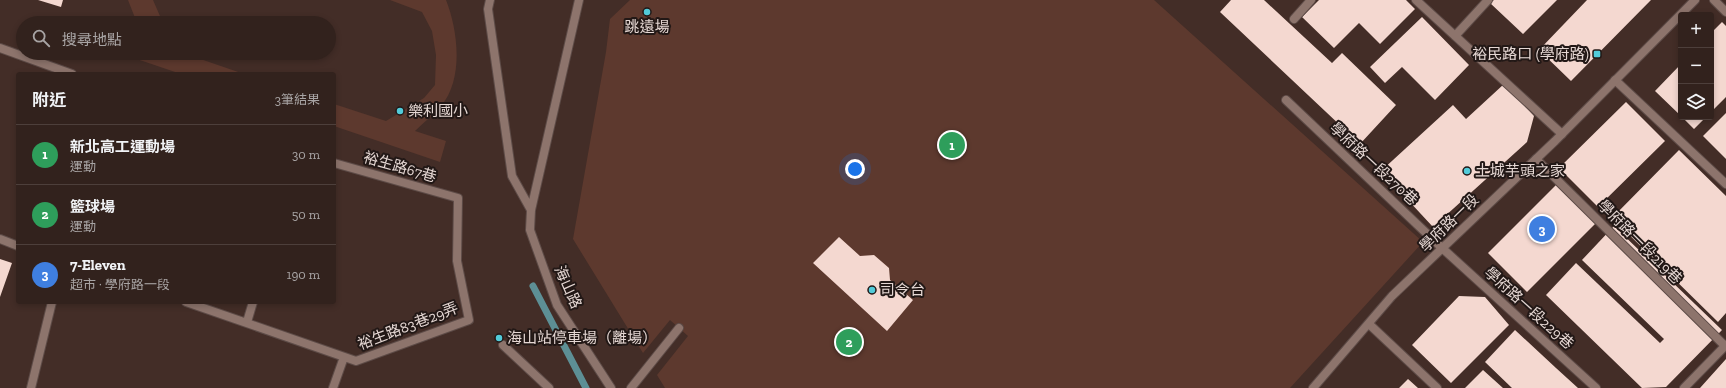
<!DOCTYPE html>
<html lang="zh-TW">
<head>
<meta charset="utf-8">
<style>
	:root { --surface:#32221d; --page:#3a2a26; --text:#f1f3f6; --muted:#a8a4a4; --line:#4d3f3b; --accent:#52cbd9 }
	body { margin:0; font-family:"Zilla Slab","Noto Sans TC",serif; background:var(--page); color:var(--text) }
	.controls { position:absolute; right:12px; top:12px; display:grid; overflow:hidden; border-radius:4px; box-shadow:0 2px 6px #0003 }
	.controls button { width:36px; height:36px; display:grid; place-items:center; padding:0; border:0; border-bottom:1px solid var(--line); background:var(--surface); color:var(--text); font:20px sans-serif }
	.you { position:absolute; left:855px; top:169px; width:14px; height:14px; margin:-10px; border:3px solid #fff; border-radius:50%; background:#1a73e8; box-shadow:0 0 0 6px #1a73e833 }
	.badge { display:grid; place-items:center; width:26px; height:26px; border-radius:50%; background:var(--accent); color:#fff; font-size:13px; font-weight:700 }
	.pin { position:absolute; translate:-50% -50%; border:2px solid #fff; box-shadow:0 1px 4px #0006 }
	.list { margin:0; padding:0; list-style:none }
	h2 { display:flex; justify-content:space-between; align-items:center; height:52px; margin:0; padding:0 16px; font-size:17px }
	h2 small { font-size:13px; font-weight:400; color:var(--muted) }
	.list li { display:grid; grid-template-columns:26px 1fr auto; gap:12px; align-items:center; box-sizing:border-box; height:60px; padding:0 16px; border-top:1px solid var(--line) }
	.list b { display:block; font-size:15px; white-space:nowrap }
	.list p { margin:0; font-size:13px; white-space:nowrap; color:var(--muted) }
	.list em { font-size:13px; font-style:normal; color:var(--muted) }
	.icon { flex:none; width:22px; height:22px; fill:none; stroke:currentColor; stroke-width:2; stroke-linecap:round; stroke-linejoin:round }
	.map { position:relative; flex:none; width:1726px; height:388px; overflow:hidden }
	.search { position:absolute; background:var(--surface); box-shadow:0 2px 6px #0003; left:16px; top:16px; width:320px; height:44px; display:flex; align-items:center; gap:10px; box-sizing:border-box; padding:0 14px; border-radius:22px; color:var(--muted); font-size:15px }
	.panel { position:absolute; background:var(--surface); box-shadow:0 2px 6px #0003; left:16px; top:72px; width:320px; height:232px; border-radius:4px }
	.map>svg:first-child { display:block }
	.green { fill:#5d392e }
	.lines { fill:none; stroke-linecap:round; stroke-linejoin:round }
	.stream { stroke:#5d8f95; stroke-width:7 }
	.building { fill:#f4d8d0 }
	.service-casing { stroke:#5d4b47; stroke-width:10 }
	.minor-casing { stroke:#5d4b47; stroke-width:10 }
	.tertiary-casing { stroke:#5d4b47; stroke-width:10 }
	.service { stroke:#8d746c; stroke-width:8 }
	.minor { stroke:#8d746c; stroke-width:8 }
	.tertiary { stroke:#8d746c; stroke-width:8 }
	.poi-dot { fill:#52cbd9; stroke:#221816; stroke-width:1.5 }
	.labels { text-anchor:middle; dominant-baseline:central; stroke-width:4; stroke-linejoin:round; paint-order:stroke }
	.poi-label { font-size:15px; fill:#e5d7d3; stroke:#221816; text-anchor:start }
	.street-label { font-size:15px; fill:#e5d7d3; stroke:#221816 }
</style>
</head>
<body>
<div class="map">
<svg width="1726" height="388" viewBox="0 0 1726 388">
	<rect width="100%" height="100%" fill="#432d27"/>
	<path class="green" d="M128,0H153L163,23H137Z
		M390,0H446C458,30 464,79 441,106C433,115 423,123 415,131L446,141L440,162L334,126V104L386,121L424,98L435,85L436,55L432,31L422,12Z
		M630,0H1154L1423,242L1290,388H665L657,375L688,336L670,320L643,353L573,239L606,52L610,19Z
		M119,53H183L244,74H181Z"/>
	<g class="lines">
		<path class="stream" d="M533,286L586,388"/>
	</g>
	<path class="building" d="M38,0H63L61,7Z
		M1231,0H1264L1332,63L1342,53L1396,105L1360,144L1220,12Z
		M1319,0H1406L1415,9L1380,44L1359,23L1334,48L1302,17Z
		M1494,0H1557L1523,34L1490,3Z
		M1587,0H1651L1571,81L1539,50Z
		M1422,17L1469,65L1435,100L1402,67L1385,83L1370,67Z
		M1722,22L1726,26V97L1711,112V33Z
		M1681,64V116L1655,91Z
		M1504,84L1534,116L1527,142L1433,227L1381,171L1453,105L1466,119Z
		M1626,102L1665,141L1598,207L1559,168Z
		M1726,113V159L1703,136Z
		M1682,117H1706L1694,129Z
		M1679,150L1726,196V313L1718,322L1612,218Z
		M1556,185L1596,223L1527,292L1488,253Z
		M1614,226L1722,330L1666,387L1642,388L1546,295L1576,263L1660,343L1664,339L1582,260Z
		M839,237L860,256L874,255L889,268L890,280L913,300L887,331L813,263Z
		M0,259L12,263L0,297Z
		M1459,296L1485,297L1509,325L1451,383L1412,345Z
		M1515,330L1556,368L1578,388H1512L1485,362Z
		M1726,359V388H1700Z
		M1483,370L1503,388H1465Z
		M1408,379L1418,388H1399Z"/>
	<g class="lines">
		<defs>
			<path id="service" d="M1714,0L1726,12
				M1294,19L1311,0
				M0,48L72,74
				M1615,80L1726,184
				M1286,100L1442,248L1596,388
				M1536,159L1725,346
				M0,239L18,246
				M186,302L356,361L469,320L457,261L458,198L334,163
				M247,322L253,302
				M1369,324L1437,388
				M503,345L549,388
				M31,388L52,302
				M333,388L344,357
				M631,388L679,328
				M1684,388L1726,345"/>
			<path id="minor" d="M490,0L488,9L512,176L531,210
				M579,0L531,210L530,230L557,305L611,388
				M1416,0L1562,134
				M1455,36L1488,0"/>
			<path id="tertiary" d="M1313,388L1392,296L1555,141L1695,0"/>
		</defs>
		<use href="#service" class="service-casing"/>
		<use href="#minor" class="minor-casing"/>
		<use href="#tertiary" class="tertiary-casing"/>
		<use href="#service" class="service"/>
		<use href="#minor" class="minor"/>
		<use href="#tertiary" class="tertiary"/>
	</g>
	<g class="poi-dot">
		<circle cx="647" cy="12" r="4"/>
		<rect x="1593" y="50" width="8" height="8" rx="2"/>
		<circle cx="400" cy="111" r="4"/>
		<circle cx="1467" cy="171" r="4"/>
		<circle cx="872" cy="290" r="4"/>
		<circle cx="499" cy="338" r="4"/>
	</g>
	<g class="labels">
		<g class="poi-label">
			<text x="647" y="27" text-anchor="middle">跳遠場</text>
			<text x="1589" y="54" text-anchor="end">裕民路口 (學府路)</text>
			<text x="408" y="111">樂利國小</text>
			<text x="1475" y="171">土城芋頭之家</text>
			<text x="880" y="290">司令台</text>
			<text x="507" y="338">海山站停車場（離場）</text>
		</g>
		<g class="street-label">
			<text transform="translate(1374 164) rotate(43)">學府路一段270巷</text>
			<text transform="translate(400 167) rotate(16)">裕生路67巷</text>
			<text transform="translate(1449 223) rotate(-44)">學府路一段</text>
			<text transform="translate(1640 242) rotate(45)">學府路一段219巷</text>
			<text transform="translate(568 287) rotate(66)">海山路</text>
			<text transform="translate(1529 308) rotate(42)">學府路一段229巷</text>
			<text transform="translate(408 326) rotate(-21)">裕生路83巷29弄</text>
		</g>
	</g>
</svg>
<div class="controls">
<button>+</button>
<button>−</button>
<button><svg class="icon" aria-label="layers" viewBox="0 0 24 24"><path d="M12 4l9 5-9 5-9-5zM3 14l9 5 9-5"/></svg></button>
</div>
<div class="you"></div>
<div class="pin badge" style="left:952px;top:145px;background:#2e9e5b">1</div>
<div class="pin badge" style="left:849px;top:342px;background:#2e9e5b">2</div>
<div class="pin badge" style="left:1542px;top:229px;background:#3f7fe0">3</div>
<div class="search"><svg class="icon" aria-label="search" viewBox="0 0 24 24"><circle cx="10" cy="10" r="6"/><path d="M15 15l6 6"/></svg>搜尋地點</div>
<section class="panel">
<h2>附近<small>3筆結果</small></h2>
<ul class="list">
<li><span class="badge" style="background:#2e9e5b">1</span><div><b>新北高工運動場</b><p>運動</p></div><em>30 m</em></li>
<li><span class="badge" style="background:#2e9e5b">2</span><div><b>籃球場</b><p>運動</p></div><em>50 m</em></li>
<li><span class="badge" style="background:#3f7fe0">3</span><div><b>7-Eleven</b><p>超市 · 學府路一段</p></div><em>190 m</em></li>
</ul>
</section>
</div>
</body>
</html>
